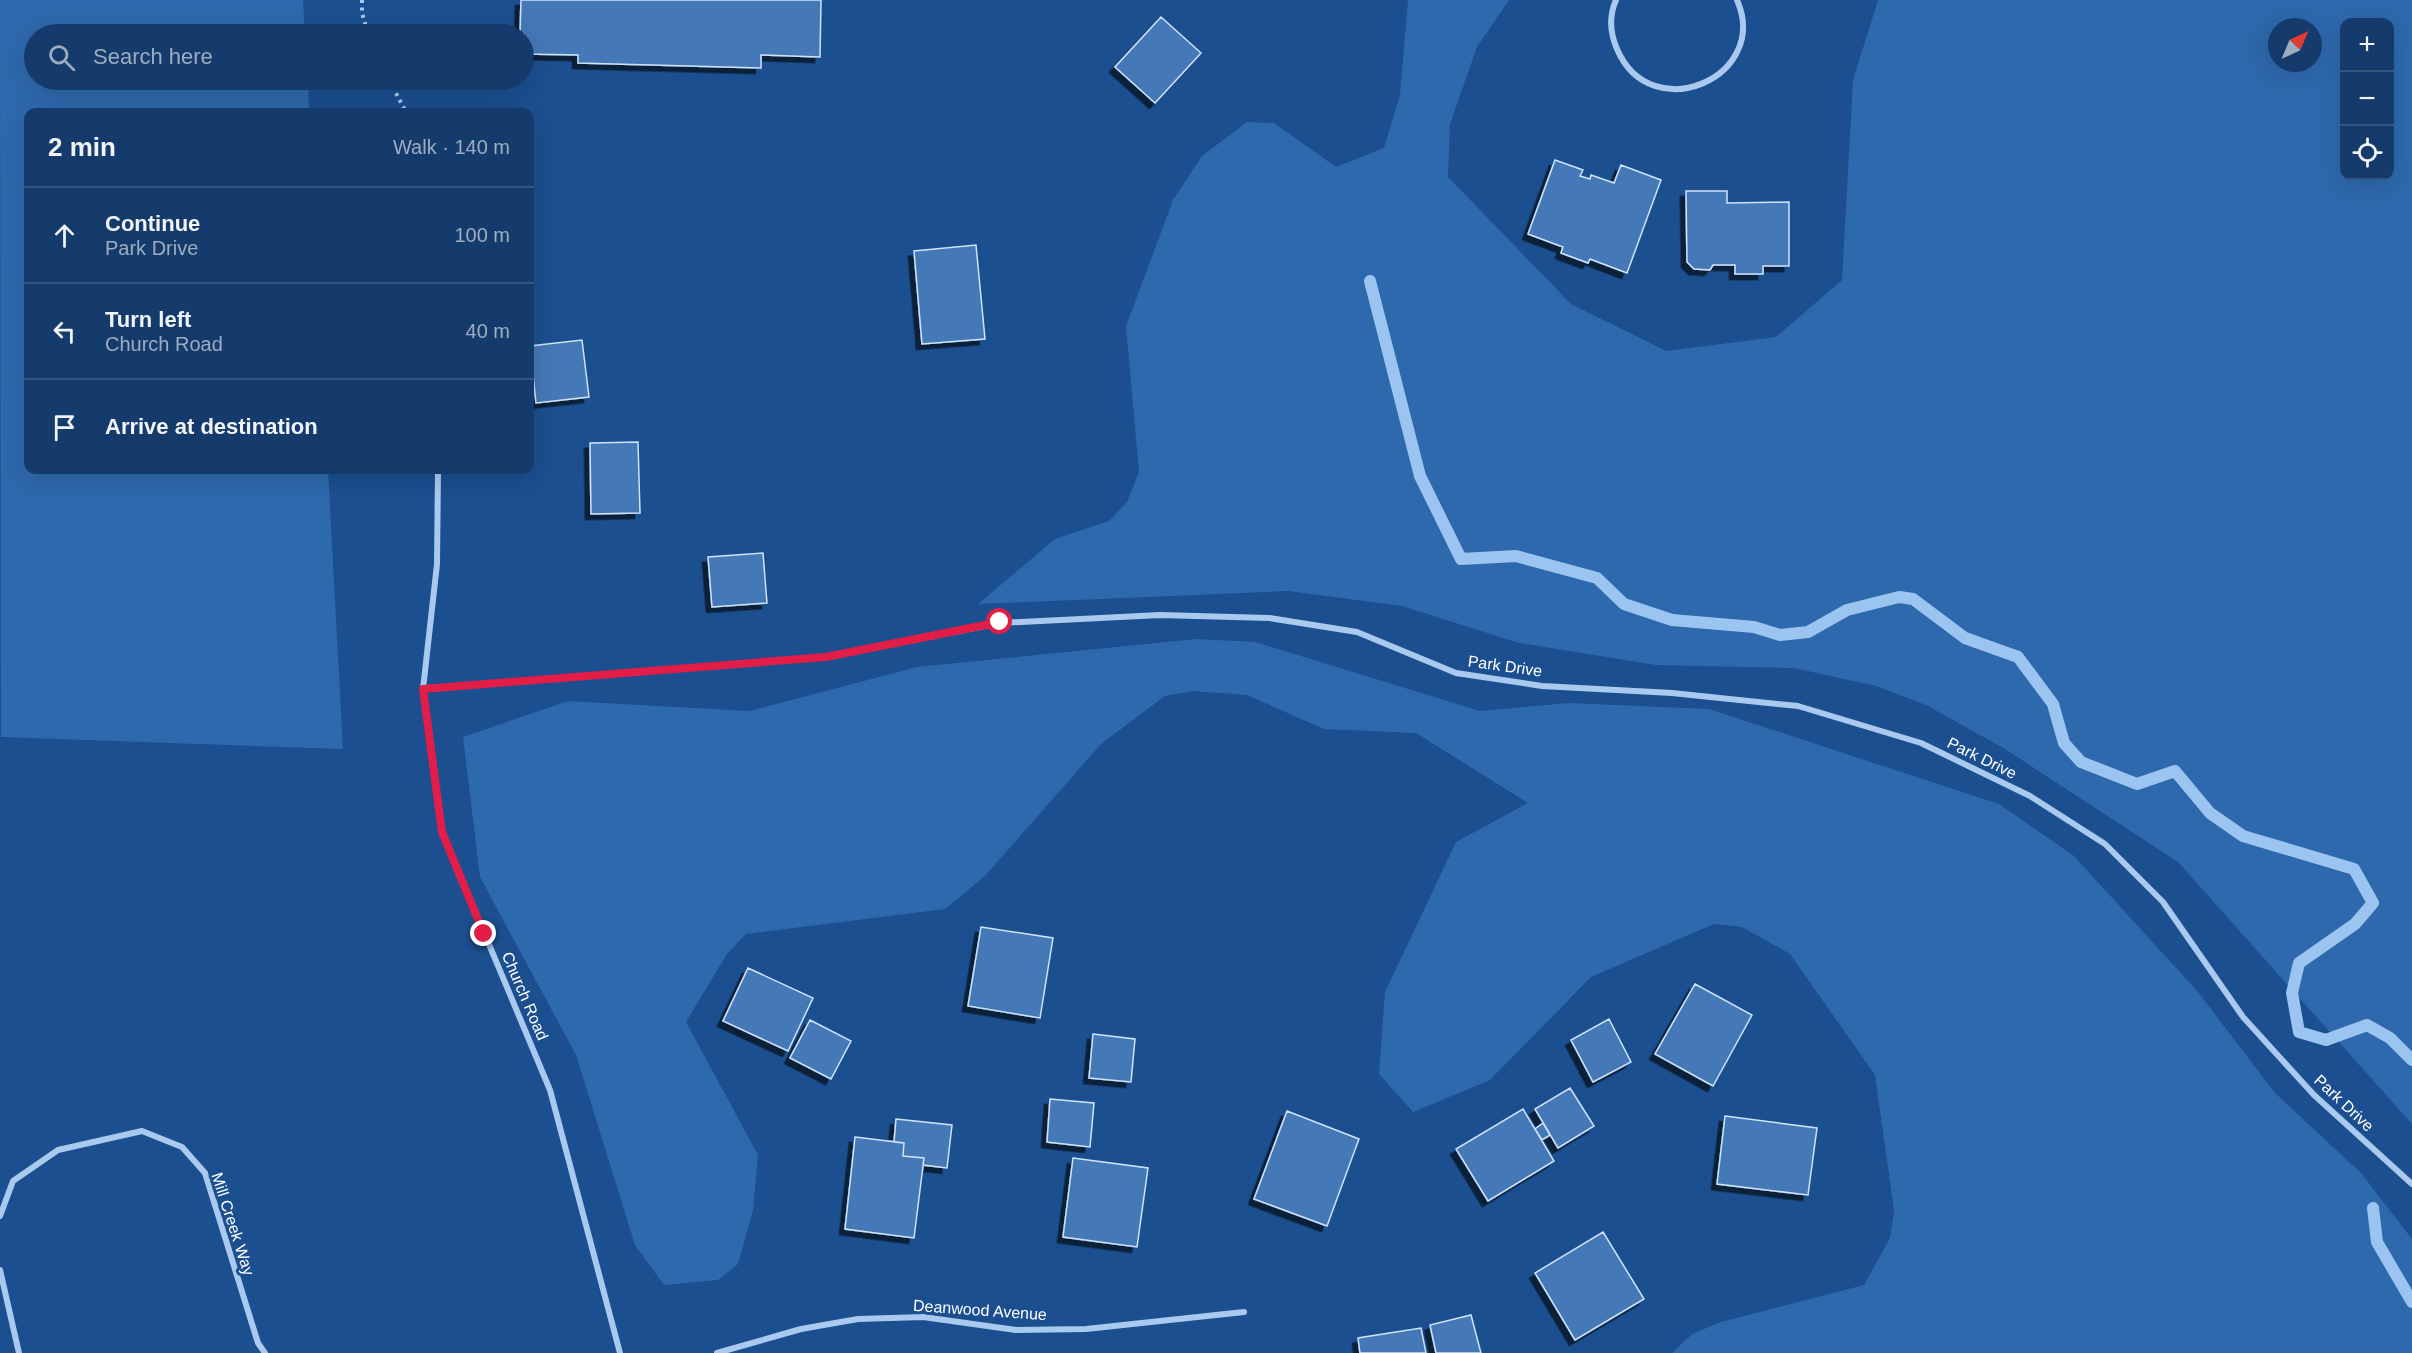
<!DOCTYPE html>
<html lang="en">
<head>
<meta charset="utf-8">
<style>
	:root { --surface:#143b6b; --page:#214673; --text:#f1f3f6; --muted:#9dadc1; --line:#33557e }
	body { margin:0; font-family:Helvetica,sans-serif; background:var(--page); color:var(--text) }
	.controls { position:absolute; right:18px; top:18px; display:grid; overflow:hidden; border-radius:12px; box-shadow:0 6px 24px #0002 }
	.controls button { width:54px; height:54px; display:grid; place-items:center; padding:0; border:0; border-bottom:2px solid var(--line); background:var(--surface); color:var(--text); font:30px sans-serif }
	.compass { position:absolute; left:2268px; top:18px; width:54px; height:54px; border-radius:50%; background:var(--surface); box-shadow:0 6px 24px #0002; rotate:44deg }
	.stop { position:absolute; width:18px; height:18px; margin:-14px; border:4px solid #e11d48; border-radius:50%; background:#fff }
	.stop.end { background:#e11d48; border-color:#fff; box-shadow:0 2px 6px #0008 }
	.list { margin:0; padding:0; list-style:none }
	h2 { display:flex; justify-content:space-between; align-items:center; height:78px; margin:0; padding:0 24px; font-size:26px }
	h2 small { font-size:20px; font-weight:400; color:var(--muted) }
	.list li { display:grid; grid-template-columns:39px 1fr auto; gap:18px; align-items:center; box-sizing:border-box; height:96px; padding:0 24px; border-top:2px solid var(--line) }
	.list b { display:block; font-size:22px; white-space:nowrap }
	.list p { margin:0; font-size:20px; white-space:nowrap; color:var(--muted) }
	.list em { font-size:20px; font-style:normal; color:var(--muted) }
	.icon { flex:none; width:33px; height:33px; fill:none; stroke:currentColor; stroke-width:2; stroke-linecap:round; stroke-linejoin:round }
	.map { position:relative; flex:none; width:2412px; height:1353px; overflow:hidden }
	.search { position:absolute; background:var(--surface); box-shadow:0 6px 24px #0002; left:24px; top:24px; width:510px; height:66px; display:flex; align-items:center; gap:15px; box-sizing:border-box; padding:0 21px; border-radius:33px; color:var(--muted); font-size:22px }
	.panel { position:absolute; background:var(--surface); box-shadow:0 6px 24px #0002; left:24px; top:108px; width:510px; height:366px; border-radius:12px }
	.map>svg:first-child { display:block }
	.green { fill:#2e69ad; fill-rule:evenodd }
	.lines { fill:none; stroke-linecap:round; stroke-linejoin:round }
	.stream { stroke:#9cc4f0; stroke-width:12 }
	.building { fill:#4478b7; stroke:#cfe3fa; stroke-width:1.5; filter:url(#shadow) }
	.path { stroke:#a9c9ee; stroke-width:4; stroke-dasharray:3 4.5; stroke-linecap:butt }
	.street { stroke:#a9c9ee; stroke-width:6 }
	.route { stroke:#e11d48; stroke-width:8 }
	.labels { text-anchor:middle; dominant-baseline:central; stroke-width:6; stroke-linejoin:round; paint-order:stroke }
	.street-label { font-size:16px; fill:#fff; stroke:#1b4f8f }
</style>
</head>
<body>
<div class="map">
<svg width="2412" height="1353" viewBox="0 0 2412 1353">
	<defs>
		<filter id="shadow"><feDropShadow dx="-5.5" dy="5.5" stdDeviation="0" flood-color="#0009"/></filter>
	</defs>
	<rect width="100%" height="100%" fill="#1b4f8f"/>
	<path class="green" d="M0,0H303L305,34H34V80H308L309,112H28V470H328L343,749L1,737Z
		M1408,0H1509L1477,47L1450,124L1448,177L1571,304L1666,351L1776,337L1842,280L1853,80L1878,0H2412V1124L2178,862L2005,749L1926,705L1876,686L1794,668L1656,665L1519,643L1402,606L1288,591L978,604L1055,539L1109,521L1127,502L1139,472L1126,326L1173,200L1202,156L1247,122L1274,123L1336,167L1384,148L1400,95ZM2344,22H2390V176H2344ZM2277,27H2313V63H2277Z
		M1197,639L1255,642L1480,711L1569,703L1709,709L1999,804L2074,856L2198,992L2275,1093L2361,1173L2412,1239V1353H1672L1692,1334L1721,1322L1864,1285L1890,1238L1894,1210L1875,1075L1790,954L1742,927L1714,924L1591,977L1490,1080L1413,1112L1379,1074L1385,992L1456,842L1528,803L1416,733L1324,729L1247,695L1193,691L1165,696L1101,744L985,876L945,909L746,934L727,954L686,1022L758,1155L753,1210L738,1264L718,1280L664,1285L635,1245L576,1055L480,877L463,737L568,701L750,711L917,667Z"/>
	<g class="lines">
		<path class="stream" d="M1370,281L1420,476L1461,559L1516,556L1597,578L1624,604L1672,620L1754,627L1780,635L1808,632L1847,610L1899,597L1913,599L1965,638L2018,657L2053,704L2064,743L2081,762L2137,784L2175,771L2210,813L2243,836L2354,869L2373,903L2355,924L2299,963L2292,993L2299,1032L2326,1040L2367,1025L2390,1038L2412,1060
			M2373,1208L2377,1242L2412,1302"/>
	</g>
	<path class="building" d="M521,0H821L820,57L761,55V68L578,63V55L524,54V34H520Z
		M1161,17L1201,53L1155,103L1115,67Z
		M1555,160L1583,170L1580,176L1590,179L1591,175L1614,183L1621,165L1661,180L1627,273L1590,259L1588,263L1561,253L1563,247L1528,234Z
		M1686,191H1727V203L1789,202V266H1763V274H1735V265H1713L1710,270L1694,269L1687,262Z
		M976,245L985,339L922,344L914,251Z
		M582,340L589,397L536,403L530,346Z
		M638,442L640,513L591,514L590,443Z
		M763,553L767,603L712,607L708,557Z
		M981,927L1053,938L1040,1018L968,1006Z
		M748,968L813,998L788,1051L723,1021Z
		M1695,984L1752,1015L1713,1086L1655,1054Z
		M1609,1019L1631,1062L1593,1082L1571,1040Z
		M810,1020L851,1041L831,1079L790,1058Z
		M1093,1034L1135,1039L1131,1082L1089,1078Z
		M1570,1088L1594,1126L1558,1148L1535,1109Z
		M1050,1099L1094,1103L1090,1147L1047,1142Z
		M1523,1109L1554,1161L1488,1201L1456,1149Z
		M1287,1111L1359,1139L1327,1226L1254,1199Z
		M1725,1116L1817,1128L1808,1195L1717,1184Z
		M896,1119L952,1125L947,1168L923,1165L924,1158L903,1156L904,1143L894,1142Z
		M1543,1123L1550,1135L1542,1140L1535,1129Z
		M855,1137L904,1143L903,1156L924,1158L914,1238L845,1229Z
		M1073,1158L1148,1168L1137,1247L1063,1237Z
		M1603,1232L1644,1299L1575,1340L1535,1273Z
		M1471,1315L1481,1353H1436L1430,1325Z
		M1421,1328L1426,1353H1360L1358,1338Z"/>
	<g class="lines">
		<path class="path" d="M362,0V13L368,34
			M389,80L406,112"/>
		<path class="street" d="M1616,0C1609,16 1610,33 1617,49C1651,129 1771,77 1737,0
			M438,470L437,564L423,689L442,832L550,1090L620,1353
			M423,689L826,657L1000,623L1160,615L1269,618L1357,632L1456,673L1542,686L1672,693L1798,706L1921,743L2030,796L2105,844L2163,902L2243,1017L2314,1095L2412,1184
			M0,1216L13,1181L58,1150L142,1131L182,1147L205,1173L258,1343L265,1353
			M0,1270L19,1353
			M717,1353L801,1329L858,1319L923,1317L1016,1330L1086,1329L1244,1312"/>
	</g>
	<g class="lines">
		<path class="route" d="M484,934L442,832L423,689L826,657L1000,622"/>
	</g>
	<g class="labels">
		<g class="street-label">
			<text transform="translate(1505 666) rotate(8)">Park Drive</text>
			<text transform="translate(1982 758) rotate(26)">Park Drive</text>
			<text transform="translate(525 996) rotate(67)">Church Road</text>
			<text transform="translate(2344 1103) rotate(43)">Park Drive</text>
			<text transform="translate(233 1224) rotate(72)">Mill Creek Way</text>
			<text transform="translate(980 1310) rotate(4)">Deanwood Avenue</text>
		</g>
	</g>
</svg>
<div class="controls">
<button>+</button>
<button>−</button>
<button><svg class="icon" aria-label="locate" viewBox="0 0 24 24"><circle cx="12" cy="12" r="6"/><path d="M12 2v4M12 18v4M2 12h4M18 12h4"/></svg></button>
</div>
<svg class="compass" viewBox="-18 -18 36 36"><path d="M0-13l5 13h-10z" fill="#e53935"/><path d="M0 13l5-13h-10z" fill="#9dadc1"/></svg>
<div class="stop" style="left:1000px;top:622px"></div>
<div class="stop end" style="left:484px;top:934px"></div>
<div class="search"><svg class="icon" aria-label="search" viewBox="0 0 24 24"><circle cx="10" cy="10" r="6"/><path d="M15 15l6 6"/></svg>Search here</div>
<section class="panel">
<h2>2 min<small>Walk · 140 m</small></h2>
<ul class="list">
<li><svg class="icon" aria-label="ahead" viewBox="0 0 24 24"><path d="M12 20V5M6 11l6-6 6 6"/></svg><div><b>Continue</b><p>Park Drive</p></div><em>100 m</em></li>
<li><svg class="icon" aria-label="left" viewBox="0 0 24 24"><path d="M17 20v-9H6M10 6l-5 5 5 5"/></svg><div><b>Turn left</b><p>Church Road</p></div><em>40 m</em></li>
<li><svg class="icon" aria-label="arrive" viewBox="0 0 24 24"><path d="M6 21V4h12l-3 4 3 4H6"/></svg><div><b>Arrive at destination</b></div></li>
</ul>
</section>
</div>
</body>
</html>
